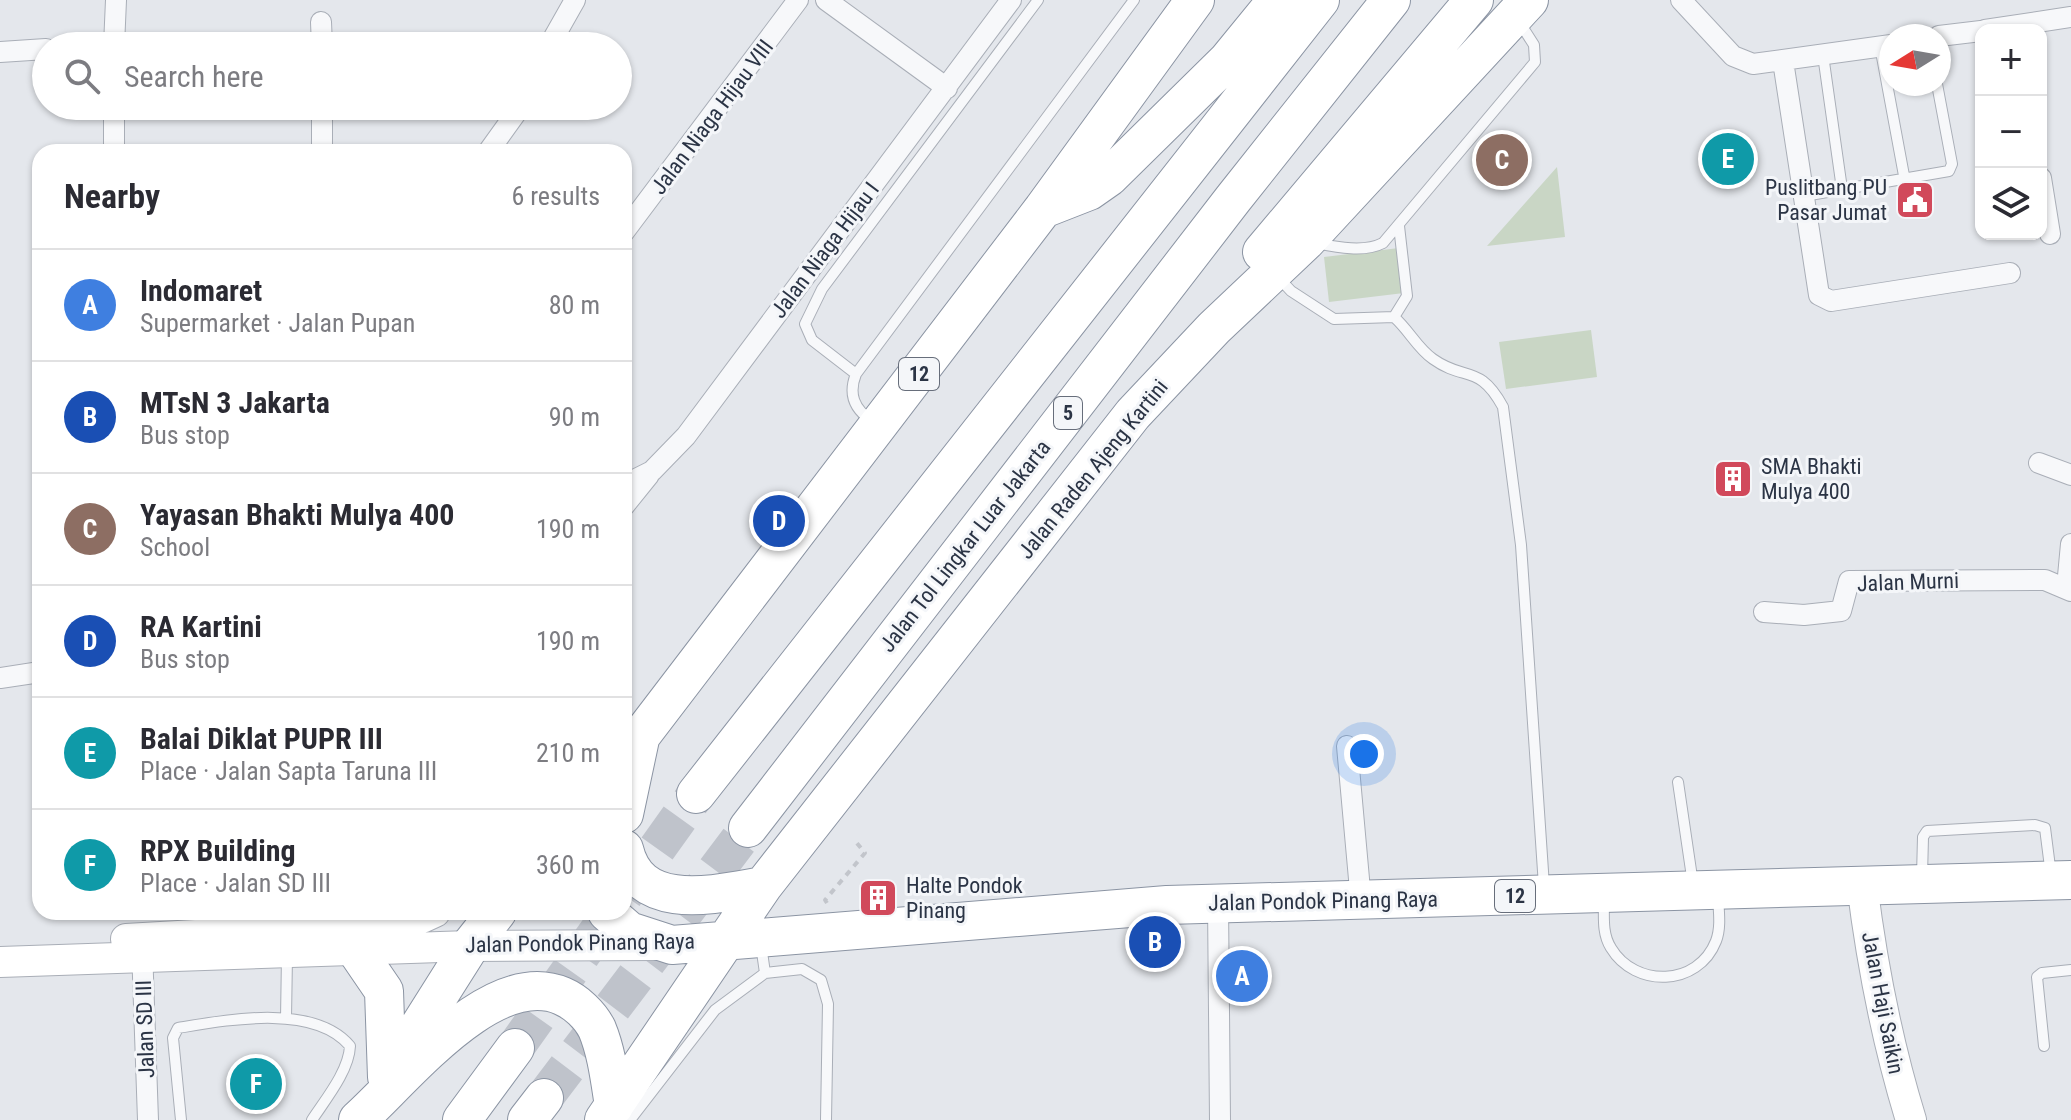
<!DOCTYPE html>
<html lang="en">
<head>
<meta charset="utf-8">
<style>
	:root { --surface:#fff; --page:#f7f7f7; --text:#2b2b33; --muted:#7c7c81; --line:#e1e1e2; --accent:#b45309 }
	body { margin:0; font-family:"Roboto Condensed",sans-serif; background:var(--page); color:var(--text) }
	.controls { position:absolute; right:24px; top:24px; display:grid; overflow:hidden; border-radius:16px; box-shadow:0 2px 6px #0004 }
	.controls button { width:72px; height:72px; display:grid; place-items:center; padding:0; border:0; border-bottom:2px solid var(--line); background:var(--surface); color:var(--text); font:40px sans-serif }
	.compass { position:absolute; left:1879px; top:24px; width:72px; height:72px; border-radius:50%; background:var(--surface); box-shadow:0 2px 6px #0004; rotate:259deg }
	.you { position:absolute; left:1364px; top:754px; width:28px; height:28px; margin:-20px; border:6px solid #fff; border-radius:50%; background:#1a73e8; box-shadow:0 0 0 12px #1a73e833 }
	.badge { display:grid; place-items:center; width:52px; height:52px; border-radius:50%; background:var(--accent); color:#fff; font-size:26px; font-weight:700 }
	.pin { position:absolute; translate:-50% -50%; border:4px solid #fff; box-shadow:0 2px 8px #0006 }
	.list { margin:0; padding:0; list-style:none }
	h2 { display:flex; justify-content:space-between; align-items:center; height:104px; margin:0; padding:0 32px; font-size:34px }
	h2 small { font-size:26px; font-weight:400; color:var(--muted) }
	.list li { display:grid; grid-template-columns:52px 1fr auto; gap:24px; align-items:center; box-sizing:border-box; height:112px; padding:0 32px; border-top:2px solid var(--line) }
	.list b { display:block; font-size:30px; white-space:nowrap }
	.list p { margin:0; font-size:26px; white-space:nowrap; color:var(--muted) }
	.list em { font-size:26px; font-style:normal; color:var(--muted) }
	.icon { flex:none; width:44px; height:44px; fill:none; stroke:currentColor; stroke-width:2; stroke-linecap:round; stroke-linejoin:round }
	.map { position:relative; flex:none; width:2071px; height:1120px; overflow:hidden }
	.search { position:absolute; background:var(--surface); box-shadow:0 2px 6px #0004; left:32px; top:32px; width:600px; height:88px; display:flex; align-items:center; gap:20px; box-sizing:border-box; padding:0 28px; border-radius:44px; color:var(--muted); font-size:30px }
	.panel { position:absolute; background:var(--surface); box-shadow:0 2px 6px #0004; left:32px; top:144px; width:600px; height:776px; border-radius:24px }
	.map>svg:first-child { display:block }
	.green { fill:#c9d6c5 }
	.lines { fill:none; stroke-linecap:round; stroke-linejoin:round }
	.highway-tunnel { stroke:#bfc3cb; stroke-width:38; stroke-dasharray:38 19; stroke-linecap:butt }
	.lane-casing { stroke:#a9aeb7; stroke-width:12 }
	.street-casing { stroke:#a9aeb7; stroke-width:22 }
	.secondary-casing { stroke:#a9aeb7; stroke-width:32 }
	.highway-casing { stroke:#8b94a3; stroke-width:40 }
	.path { stroke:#c2c5cb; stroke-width:4; stroke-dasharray:6 6; stroke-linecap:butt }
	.lane { stroke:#f7f8fa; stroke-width:10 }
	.street { stroke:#f7f8fa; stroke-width:20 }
	.secondary { stroke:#fff; stroke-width:30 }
	.highway { stroke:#fff; stroke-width:38 }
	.labels { text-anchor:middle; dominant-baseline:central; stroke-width:6; stroke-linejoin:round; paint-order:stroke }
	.shield { fill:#f4f6f9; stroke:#676e7b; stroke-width:2 }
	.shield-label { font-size:20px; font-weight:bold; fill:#2b3445 }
	.street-label { font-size:22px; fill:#2b3445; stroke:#f4f6f9 }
	.poi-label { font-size:22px; fill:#2b3445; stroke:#f4f6f9; text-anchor:start }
</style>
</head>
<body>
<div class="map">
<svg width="2071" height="1120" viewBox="0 0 2071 1120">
	<rect width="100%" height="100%" fill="#e4e7ec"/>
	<path class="green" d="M1557,167L1565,237L1487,246Z
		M1399,248L1404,293L1329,302L1324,257Z
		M1591,330L1597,377L1506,389L1499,342Z"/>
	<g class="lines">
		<path class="highway-tunnel" d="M624,895L696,794
			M515,1048L606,920
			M544,1098L748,828"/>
		<defs>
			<path id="lane" d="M1880,46L1905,181
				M1823,55L1842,189
				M1804,196L1949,171L1952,164L1937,84
				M1316,243C1336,247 1364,253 1383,243L1535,62L1534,45L1518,20
				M1277,276L1291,291L1334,319L1394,317C1409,330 1417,348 1433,359C1465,382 1479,363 1503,407L1521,545L1544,886
				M1394,317L1407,296L1399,226
				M856,374L812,340L805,324L822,289L1038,0
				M872,421C854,409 848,394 856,374L1134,0
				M1678,782L1693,884
				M1922,876L1923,837L1927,831L2035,825L2045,828L2051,875
				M1604,900C1604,917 1602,934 1611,948C1635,988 1698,987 1716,941C1721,928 1719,913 1718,898
				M765,973L802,969L821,980L828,1004L826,1120
				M286,1018L287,956
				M2044,1046L2037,977L2042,973L2071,970
				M181,1120L173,1038L178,1028C226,1020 314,1003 350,1046C349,1071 325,1100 312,1120
				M630,1120L715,1010L765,973L761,945"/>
			<path id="street" d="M826,0L947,88
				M1681,0L1733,56L1753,64L1891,45
				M321,22L322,46
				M1985,30L2071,17
				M1939,36L1981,31
				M114,46L116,0
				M549,46L575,0
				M0,52L46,49
				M1783,61L1819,295L1831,301L2010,273
				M322,106V152
				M114,152V106
				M488,152L521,106
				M2041,178L2050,234
				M624,232L798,0
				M2039,463L2071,475
				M624,485L652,471L686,436L1011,0
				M624,506L649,475
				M2067,587L2071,544
				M1764,612L1804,615L1841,611L1849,581L2045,580L2071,591
				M0,678L40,672
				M1347,746L1361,901
				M1218,903L1220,1120
				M142,948L148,1120"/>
			<path id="secondary" d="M1862,884C1872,965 1887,1042 1911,1120
				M126,939L354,926L422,918L435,912
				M0,962L470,946L658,945"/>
			<path id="highway" d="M1043,209L1089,191L1109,177L1228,60L1277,0
				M1262,252L1474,0
				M624,758L1043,209L1195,0
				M696,794L1320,0
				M624,814L640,739
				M748,828L1233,199L1391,0
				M624,849C639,914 716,894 763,886
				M607,912L629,931L672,945L1167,905L2071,880
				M356,950L384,991L387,1077
				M393,1068L470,946L497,912
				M358,1120C404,1079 492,966 562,996C576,1002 590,1015 597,1029C607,1053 610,1081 614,1106
				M462,1120L515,1048
				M527,1120L544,1098
				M604,1120L763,886L1133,414L1214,328L1306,241L1529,0"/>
		</defs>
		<use href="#lane" class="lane-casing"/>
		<use href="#street" class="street-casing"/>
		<use href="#secondary" class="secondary-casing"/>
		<use href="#highway" class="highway-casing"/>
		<path class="path" d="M827,903L825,900L865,853L856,842"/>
		<use href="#lane" class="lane"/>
		<use href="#street" class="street"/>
		<use href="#secondary" class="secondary"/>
		<use href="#highway" class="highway"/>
	</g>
	<defs>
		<symbol id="civic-square" viewBox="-11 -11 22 22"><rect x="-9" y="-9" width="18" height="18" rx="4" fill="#d1495b" stroke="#f4f6f9"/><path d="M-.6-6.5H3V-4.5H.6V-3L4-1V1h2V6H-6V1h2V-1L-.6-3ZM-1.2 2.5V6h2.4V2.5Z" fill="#fff"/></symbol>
		<symbol id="building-square" viewBox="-11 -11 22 22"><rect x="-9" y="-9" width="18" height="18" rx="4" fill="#d1495b" stroke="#f4f6f9"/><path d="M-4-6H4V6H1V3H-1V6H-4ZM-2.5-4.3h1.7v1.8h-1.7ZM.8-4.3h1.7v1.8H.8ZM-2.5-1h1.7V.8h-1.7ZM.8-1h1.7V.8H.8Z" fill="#fff"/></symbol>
	</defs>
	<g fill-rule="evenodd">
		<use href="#civic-square" x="1893" y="178" width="44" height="44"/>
		<use href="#building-square" x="1711" y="457" width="44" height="44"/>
		<use href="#building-square" x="856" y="876" width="44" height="44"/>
	</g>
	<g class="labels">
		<g class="shield">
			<rect x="899" y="358" width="40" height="32" rx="6"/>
			<rect x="1054" y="397" width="28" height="32" rx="6"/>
			<rect x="1495" y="880" width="40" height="32" rx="6"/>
		</g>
		<g class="shield-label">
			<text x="919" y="374">12</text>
			<text x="1068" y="413">5</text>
			<text x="1515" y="896">12</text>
		</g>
		<g class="street-label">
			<text transform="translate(712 117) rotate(-53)">Jalan Niaga Hijau VIII</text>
			<text transform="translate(825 250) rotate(-53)">Jalan Niaga Hijau I</text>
			<text transform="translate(1093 469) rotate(-51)">Jalan Raden Ajeng Kartini</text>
			<text transform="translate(965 546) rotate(-52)">Jalan Tol Lingkar Luar Jakarta</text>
			<text transform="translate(1908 582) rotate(-2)">Jalan Murni</text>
			<text transform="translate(1323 901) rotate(-1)">Jalan Pondok Pinang Raya</text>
			<text transform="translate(580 943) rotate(-1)">Jalan Pondok Pinang Raya</text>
			<text transform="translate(1883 1003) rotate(79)">Jalan Haji Saikin</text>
			<text transform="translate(145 1029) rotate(-92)">Jalan SD III</text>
		</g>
		<g class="poi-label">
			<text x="1887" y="187" text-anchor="end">Puslitbang PU<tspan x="1887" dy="25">Pasar Jumat</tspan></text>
			<text x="1761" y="466">SMA Bhakti<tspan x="1761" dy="25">Mulya 400</tspan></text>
			<text x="906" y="885">Halte Pondok<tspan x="906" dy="25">Pinang</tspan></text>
		</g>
	</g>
</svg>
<div class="controls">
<button>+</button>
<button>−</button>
<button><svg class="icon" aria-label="layers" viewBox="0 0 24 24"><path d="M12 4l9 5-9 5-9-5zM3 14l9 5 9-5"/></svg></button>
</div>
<svg class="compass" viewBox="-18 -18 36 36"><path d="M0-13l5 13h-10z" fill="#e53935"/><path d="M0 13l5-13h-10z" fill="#7c7c81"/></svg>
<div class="you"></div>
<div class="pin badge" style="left:1242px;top:976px;background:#3f7fe0">A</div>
<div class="pin badge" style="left:1155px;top:942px;background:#1a4fb4">B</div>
<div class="pin badge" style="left:1502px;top:160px;background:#8d6e63">C</div>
<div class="pin badge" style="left:779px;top:521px;background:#1a4fb4">D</div>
<div class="pin badge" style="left:1728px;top:159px;background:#0f9aa8">E</div>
<div class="pin badge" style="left:256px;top:1084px;background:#0f9aa8">F</div>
<div class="search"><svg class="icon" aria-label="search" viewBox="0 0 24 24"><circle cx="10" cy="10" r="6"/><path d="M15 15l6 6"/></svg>Search here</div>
<section class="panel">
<h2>Nearby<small>6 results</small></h2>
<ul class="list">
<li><span class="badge" style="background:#3f7fe0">A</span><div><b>Indomaret</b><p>Supermarket · Jalan Pupan</p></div><em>80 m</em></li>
<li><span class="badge" style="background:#1a4fb4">B</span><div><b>MTsN 3 Jakarta</b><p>Bus stop</p></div><em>90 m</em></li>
<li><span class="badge" style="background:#8d6e63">C</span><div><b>Yayasan Bhakti Mulya 400</b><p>School</p></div><em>190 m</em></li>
<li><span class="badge" style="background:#1a4fb4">D</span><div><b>RA Kartini</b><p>Bus stop</p></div><em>190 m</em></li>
<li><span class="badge" style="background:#0f9aa8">E</span><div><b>Balai Diklat PUPR III</b><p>Place · Jalan Sapta Taruna III</p></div><em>210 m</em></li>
<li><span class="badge" style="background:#0f9aa8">F</span><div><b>RPX Building</b><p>Place · Jalan SD III</p></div><em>360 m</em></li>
</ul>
</section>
</div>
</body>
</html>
